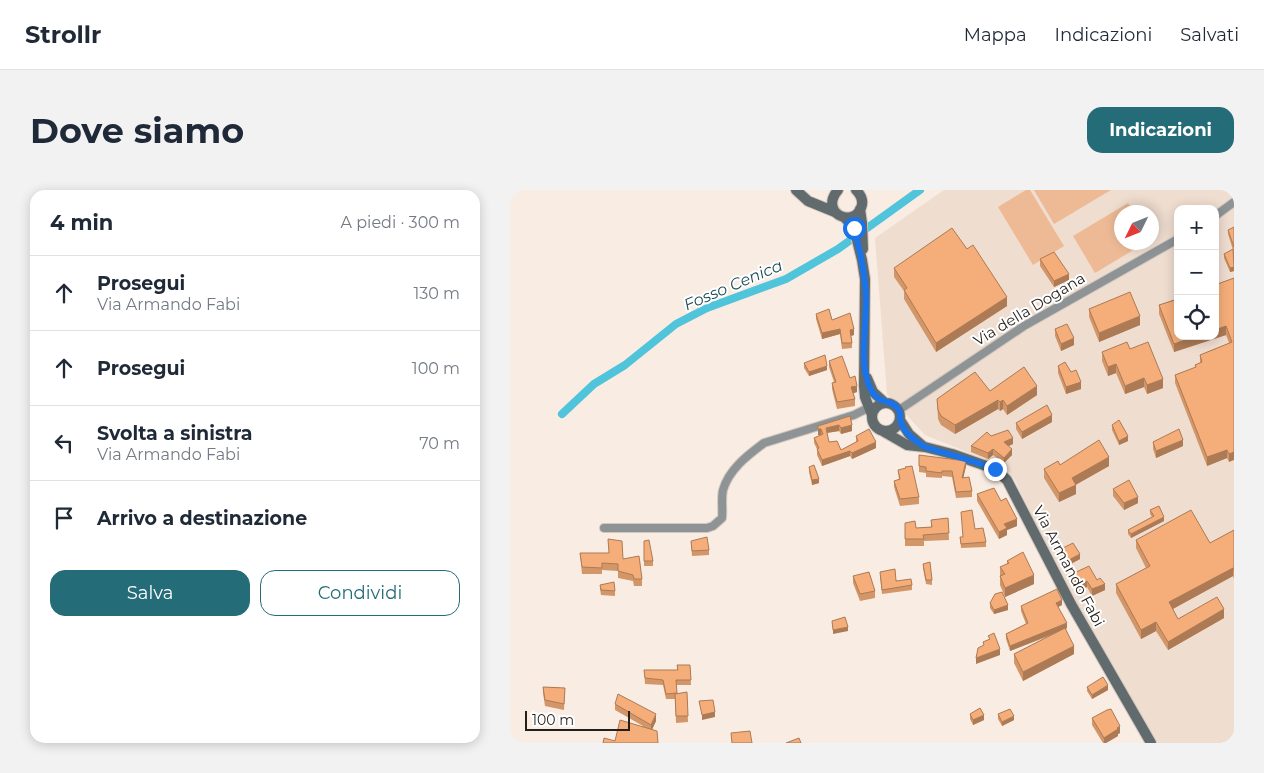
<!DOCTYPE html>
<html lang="it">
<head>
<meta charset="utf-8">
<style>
	:root { --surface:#fff; --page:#f2f2f3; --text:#1f2937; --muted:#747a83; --line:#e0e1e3; --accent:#256c79 }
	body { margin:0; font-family:Montserrat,sans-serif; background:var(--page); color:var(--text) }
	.controls { position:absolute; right:15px; top:15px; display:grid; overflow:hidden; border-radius:10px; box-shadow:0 2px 12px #0003 }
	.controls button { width:45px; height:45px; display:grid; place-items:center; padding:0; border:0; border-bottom:1px solid var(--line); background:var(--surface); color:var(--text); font:25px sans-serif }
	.compass { position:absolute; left:604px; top:15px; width:45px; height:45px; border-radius:50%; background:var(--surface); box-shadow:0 2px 12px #0003; rotate:227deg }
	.scale { position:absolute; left:15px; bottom:12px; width:105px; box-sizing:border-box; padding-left:5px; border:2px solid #231f1c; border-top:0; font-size:14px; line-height:18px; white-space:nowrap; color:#231f1c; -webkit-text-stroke:4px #fff; paint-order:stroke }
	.stop { position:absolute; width:15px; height:15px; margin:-11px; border:4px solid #1a73e8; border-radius:50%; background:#fff }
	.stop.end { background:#1a73e8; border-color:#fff; box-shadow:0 1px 5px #0008 }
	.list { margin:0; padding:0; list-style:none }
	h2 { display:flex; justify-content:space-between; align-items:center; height:65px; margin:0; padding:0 20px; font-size:21px }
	h2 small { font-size:16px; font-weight:400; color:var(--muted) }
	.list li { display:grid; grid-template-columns:32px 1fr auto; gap:15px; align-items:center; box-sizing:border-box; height:75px; padding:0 20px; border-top:1px solid var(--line) }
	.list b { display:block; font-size:19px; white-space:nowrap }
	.list p { margin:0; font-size:16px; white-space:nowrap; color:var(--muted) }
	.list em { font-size:16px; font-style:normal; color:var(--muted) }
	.actions { display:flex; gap:10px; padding:15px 20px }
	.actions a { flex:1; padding:11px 0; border:1px solid var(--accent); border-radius:15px; text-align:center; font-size:18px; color:var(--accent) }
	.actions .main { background:var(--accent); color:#fff }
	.icon { flex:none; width:28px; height:28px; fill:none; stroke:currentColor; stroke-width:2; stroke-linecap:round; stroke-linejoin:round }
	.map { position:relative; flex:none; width:724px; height:553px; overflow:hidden; border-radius:15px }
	header { display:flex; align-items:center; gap:30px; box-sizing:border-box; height:70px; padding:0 25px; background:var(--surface); border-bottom:1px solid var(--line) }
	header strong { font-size:24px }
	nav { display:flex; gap:28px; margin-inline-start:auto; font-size:18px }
	.intro { display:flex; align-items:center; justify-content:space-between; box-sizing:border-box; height:120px; padding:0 30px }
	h1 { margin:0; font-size:35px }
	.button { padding:12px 22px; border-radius:15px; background:var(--accent); color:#fff; font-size:18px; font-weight:700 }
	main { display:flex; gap:30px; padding:0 30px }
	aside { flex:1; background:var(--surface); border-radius:15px; box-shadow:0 2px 12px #0003 }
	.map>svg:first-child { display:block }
	.built { fill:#efddcf; fill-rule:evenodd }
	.green { fill:#edba95 }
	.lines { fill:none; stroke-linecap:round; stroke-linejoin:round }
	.canal { stroke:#4fc4da; stroke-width:8 }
	.street-casing { stroke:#d2c7bf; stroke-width:10 }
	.secondary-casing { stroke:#d2c7bf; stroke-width:12 }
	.street { stroke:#8e9496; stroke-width:8 }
	.secondary { stroke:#616a6c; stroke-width:10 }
	.wall { fill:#d39668 }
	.shaded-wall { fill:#ac7a55 }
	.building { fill:#f5ae79; stroke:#ac7a55 }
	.route { stroke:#1a73e8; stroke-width:6 }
	.labels { text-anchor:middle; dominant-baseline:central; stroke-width:4; stroke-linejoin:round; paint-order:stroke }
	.street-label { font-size:15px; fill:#231f1c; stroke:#fff }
	.water-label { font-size:16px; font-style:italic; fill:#1b4d57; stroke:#fff }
</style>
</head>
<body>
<header>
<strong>Strollr</strong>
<nav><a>Mappa</a><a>Indicazioni</a><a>Salvati</a></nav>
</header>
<div class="intro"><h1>Dove siamo</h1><a class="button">Indicazioni</a></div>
<main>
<aside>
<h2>4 min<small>A piedi · 300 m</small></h2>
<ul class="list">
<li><svg class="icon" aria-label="ahead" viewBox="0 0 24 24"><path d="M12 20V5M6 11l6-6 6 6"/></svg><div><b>Prosegui</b><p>Via Armando Fabi</p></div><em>130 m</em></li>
<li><svg class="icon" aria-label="ahead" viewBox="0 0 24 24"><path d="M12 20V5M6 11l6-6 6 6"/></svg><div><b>Prosegui</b></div><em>100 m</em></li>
<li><svg class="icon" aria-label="left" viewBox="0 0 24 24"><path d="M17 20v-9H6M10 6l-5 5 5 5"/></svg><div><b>Svolta a sinistra</b><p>Via Armando Fabi</p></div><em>70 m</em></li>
<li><svg class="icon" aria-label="arrive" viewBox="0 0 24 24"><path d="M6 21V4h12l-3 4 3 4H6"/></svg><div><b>Arrivo a destinazione</b></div></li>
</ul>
<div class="actions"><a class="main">Salva</a><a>Condividi</a></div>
</aside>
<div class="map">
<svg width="724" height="553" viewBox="0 0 724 553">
	<rect width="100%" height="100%" fill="#f8ece3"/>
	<path class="built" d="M434,0H724V553H646L553,392L505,290L495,277L415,245L377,204L365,48ZM668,19H705V146H668ZM612,22H642V52H612Z"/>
	<path class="green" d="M516,0H520L554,56L523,75L488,17Z
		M524,0H601L544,34Z
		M618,13L624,22H612V52L635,53L585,83L563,46Z"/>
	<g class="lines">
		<path class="canal" d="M52,224L84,194L115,175L166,134L197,118L276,89L328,59L410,0"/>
		<defs>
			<path id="street" d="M705,26L724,12
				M389,220L514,136L668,49
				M94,338H197L203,336L212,328C213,319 211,309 213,300C219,279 238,265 254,253L344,225L358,218"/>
			<path id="secondary" d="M286,0L298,11L325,22
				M328,0C309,22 342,39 351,18C354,11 351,5 346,0
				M350,19L352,33L353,59
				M334,27L344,38L352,70L355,89L354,196L355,207L362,225
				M357,188L363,202L374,212
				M362 227a14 14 0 1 1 28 0a14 14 0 1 1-28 0Z
				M390,230L399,244L414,257
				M371,240L397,255L415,257L442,264L485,279L497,290L561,414L641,553"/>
		</defs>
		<use href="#street" class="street-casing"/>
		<use href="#secondary" class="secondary-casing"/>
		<use href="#street" class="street"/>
		<use href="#secondary" class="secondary"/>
	</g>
	<path class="wall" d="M724,37V81L720,82L714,68V64L723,60L718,44V40Z
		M457,59L497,116L426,162L394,109V101L384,87V78Z
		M530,69L559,90L544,97L530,76Z
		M724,88L719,272L717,268L697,276L665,193V185L685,178V175L690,173V165L719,153L716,145L664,162L649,124V115Z
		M579,119L630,135L589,152L579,127Z
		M306,124L322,130L344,145L341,146L342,153V158L332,159L330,144L312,149L306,129Z
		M545,139L564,155L551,161L545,146Z
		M592,162L653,198L637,204L634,197L615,204L606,183L598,186L592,171Z
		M319,171L340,188L347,202L343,203L345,209V216L327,219L322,199V193L324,192L319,177Z
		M294,173L317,180L299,186L294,178Z
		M548,176L561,182L571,199L556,204L548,183Z
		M480,201L527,205L497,225L493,219L490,221L488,219L445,244L431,235L428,229L427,209Z
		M340,226L342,241L331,244L329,241L317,243L319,252L331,260L346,252V246L366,258L342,269L340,266L312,276L307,265V259L304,253V248L311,245H308V236Z
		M542,232L512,249L506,239V233Z
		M602,235L618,251L609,255L602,240Z
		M481,246L503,254L498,256L502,265L494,273L483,265L478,269L461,262V256Z
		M643,252L673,256L646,268L643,259Z
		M409,265L456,276L453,288L462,301V307L446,308L442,287L432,286V288L416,287V283L409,282Z
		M550,275L599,276L566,294V304L549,312L534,288V279Z
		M299,277L309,293L302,295L299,282Z
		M395,277L409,307V314L390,316L384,297V291L389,290L388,280L395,279Z
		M603,299L628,313L614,320L603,306Z
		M467,304L491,311L507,336L497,340V345L489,349L467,311Z
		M640,320L654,331L621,348L618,344V340L642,327L640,324Z
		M438,328L439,350L414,351V356H395V333L406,338L421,337V330Z
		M465,339L476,352V357L451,358L450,347H453Z
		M724,340V389L723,386L663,419L668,429L714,428L658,460L646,441L631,449L606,403V394L636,378L626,358V350L700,353Z
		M134,351L143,371V376H134Z
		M181,351L199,360V365L182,366Z
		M551,359L570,369L557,376L551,363Z
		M70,363L113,369L132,389V396H124L123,391L108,388V381L92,380V384H72Z
		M497,371L524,394L495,407L490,395V377L497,374Z
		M413,374L422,390V395L416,394L413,378Z
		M562,384L587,390L595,400L582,406L577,397L568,401L562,390Z
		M343,386L365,401V408L350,411L343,393Z
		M370,386L402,395V400L372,404Z
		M90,395L105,401V406L91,405L90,399Z
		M480,413L498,420L484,424L480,418Z
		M552,415L548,417L557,438L556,439L564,464L513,491L504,473V464L542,445L500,461L496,449V444L516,434L511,421V416Z
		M167,475H180L181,495H166L167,504L177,502L178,532L166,533L165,509H156L153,495L135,494L134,480H167Z
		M33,497L55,498L54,520L35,516L33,503Z
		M577,497L598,500L582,509L577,501Z
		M105,514L146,531L142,539L105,551L133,536L105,520Z
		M460,524L474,530L463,535L460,529Z
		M488,524L504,530L492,536L488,529Z
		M582,528L610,543L608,544V546L596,553H593L582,535Z"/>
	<path class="shaded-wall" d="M724,77V81L720,82V78Z
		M559,84V90L544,97V91Z
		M497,107V116L426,162V153Z
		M630,126V135L589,152V143Z
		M716,136V145L664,162V154L686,146H705V140Z
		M330,139V144L312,149V143Z
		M344,139V145L340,146V140Z
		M564,148V155L551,161V154Z
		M606,174V183L598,186V177Z
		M317,176V180L299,186V182Z
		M634,188V197L615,204V196Z
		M653,189V198L637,204V195Z
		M571,192V199L556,204V197Z
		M347,196V202L341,204V197Z
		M527,196V205L497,225V216Z
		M488,210V219L445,244V235Z
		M493,210V219L490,221V212Z
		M542,225V232L512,249V242Z
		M329,235V241L316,243V238Z
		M342,235V241L331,244V238Z
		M308,239H311V245H308Z
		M618,246V251L609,255V251Z
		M503,248V254L494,258V252Z
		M673,250V256L646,268V261Z
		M366,252V258L342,269V263Z
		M483,259V265L478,269V263Z
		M502,259V265L494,273V268Z
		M717,260V268L697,276V267Z
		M340,261V266L312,276V270Z
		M724,262V270L719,272V264Z
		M599,267V276L562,297V288Z
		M456,271V276L452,294V288Z
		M309,289V293L302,295V290Z
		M566,295V304L549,312V303Z
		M628,307V313L614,320V313Z
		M654,327V331L621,348V344Z
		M507,329V336L497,340V345L489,349V342L494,334Z
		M570,364V369L557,376V371Z
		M723,378V386L659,421V412Z
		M524,385V394L495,407V398Z
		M577,391V397L568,401V395Z
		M595,394V400L582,406V399Z
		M552,410V415L546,418V413Z
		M498,415V420L484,424V420Z
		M714,419V428L658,460V452Z
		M646,432V441L631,449V440Z
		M557,433V438L500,461V456Z
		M338,437V441L323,444V440Z
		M564,456V464L513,491V482Z
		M490,459V465L466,474V468Z
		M598,495V500L582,509V505Z
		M205,522V527L192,530V525Z
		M146,524V531L141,542V535Z
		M474,525V530L463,535V530Z
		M504,526V530L492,536V532Z
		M610,536V543L608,544V546L596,553H594V548Z"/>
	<path class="building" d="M724,37V57L718,40Z
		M442,38L457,59L463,55L497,107L426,153L394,100L397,98L384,78Z
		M723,59L724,77L720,78L714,64Z
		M544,62L559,84L544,91L530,69Z
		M724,88V262L719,264L717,260L697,267L665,185L686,177L685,175L692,172L690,165L722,152L716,136L705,140V95Z
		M620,102L630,126L589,143L579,119Z
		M668,109V146H686L664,154L649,115Z
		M319,119L322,130L340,123L344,139L340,140L342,153H332L330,139L312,143L306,124Z
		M557,134L564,148L551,154L545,139Z
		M617,152L620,159L638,152L653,189L637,195L634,188L615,196L606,174L598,177L592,162Z
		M315,165L317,176L299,182L294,173Z
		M332,166L340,188L345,186L347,196L341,197L345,209L327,212L322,193L326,192L319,171Z
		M555,172L561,182L566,180L571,192L556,197L548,176Z
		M514,177L527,196L497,216L493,210L490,212L488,210L445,235L431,226L428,220L427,209L465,182L480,201Z
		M537,215L542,225L512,242L506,233Z
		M340,226L342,235L331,238L329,235L316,238L319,252L327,251L331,260L348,251L346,246L359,239L366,252L342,263L340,261L312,270L307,259L309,258L304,248L313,244L311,239H308V236Z
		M609,230L618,246L609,251L602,235Z
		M669,239L673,250L646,261L643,252Z
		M498,240L503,248L494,252L502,259L494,268L483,259L478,263L461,256L477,242L481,246Z
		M589,250L599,267L562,288L566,295L549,303L534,279L548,271L550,275Z
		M409,265L456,271L452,288L459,287L462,301L446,302L442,281H432V283L416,281V277L409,276Z
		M304,275L309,289L302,290L299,277Z
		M402,276L409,307L390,309L384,291L390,289L388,280L396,278L395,277Z
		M619,290L628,307L614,313L603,299Z
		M484,298L491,311L496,308L507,329L494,334L497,338L489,342L467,304Z
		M649,316L654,327L621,344L618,340L644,326L640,320Z
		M462,320L465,339L473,338L476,352L451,354L450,347H453L451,322Z
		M681,320L700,353L724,340V380L723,378L659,412L668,429L707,407L714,419L658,452L646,432L631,440L606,394L640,376L626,350Z
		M438,328L439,343L413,345L414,349H395V333L405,331L406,338L422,337L421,330Z
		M197,347L199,360L182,361L181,351Z
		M98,349L112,351L113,369L129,366L132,389H124L123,385L108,381V374L92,373V378L72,377L70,363H99Z
		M139,350L143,371H134V351Z
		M563,353L570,364L557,371L551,359Z
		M513,362L524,385L495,398L490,386L495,384L490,377L499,373L497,371Z
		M420,372L422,390H416L413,374Z
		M579,376L587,390L590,388L595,394L582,399L577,391L568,395L562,384Z
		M385,379L386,391L401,389L402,395L372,400L370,382Z
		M359,382L365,401L350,404L343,386Z
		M104,392L105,401L91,400L90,395Z
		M547,399L552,410L546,413L557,433L500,456L496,444L518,433L511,416Z
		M492,402L498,415L484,420L480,413L485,404Z
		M335,427L338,437L323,440L322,431Z
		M555,438L564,456L513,482L504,464Z
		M484,443L490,459L466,468L468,458L474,455L473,452L480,449L478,446Z
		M167,475H180L181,490H166L167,503L156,504L153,490L135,488L134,480H168Z
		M593,487L598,495L582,505L577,497Z
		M33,497L55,498L54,514L35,510Z
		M177,502L178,526H166L165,504Z
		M108,504L146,524L141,535L105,514Z
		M203,510L205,522L192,525L189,511Z
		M470,518L474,525L463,530L460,524Z
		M500,519L504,526L492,532L488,524Z
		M601,519L610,536L607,538L608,539L594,548L582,528L597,520Z
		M110,530L147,541L148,553H93L94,548L105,551Z
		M240,541L242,553H222L221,543Z
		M289,548L291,553H276Z"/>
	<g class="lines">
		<path class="route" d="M344,38C350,60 355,82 356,106C357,134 348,175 361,200C370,216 381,208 388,219C391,222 390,225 390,229C392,242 405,251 415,257L465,272L485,279"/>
	</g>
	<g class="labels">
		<g class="street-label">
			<text transform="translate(519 119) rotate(-31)">Via della Dogana</text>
			<text transform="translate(559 376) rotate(62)">Via Armando Fabi</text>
		</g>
		<g class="water-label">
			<text transform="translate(223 95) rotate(-23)">Fosso Cenica</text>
		</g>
	</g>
</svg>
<div class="controls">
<button>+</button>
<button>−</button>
<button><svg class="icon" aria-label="locate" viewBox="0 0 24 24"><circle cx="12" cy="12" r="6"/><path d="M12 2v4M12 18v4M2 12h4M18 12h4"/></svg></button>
</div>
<svg class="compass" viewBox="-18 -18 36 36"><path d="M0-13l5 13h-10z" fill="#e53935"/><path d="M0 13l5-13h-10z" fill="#747a83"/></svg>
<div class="scale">100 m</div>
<div class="stop" style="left:344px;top:38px"></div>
<div class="stop end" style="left:485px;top:279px"></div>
</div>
</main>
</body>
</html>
